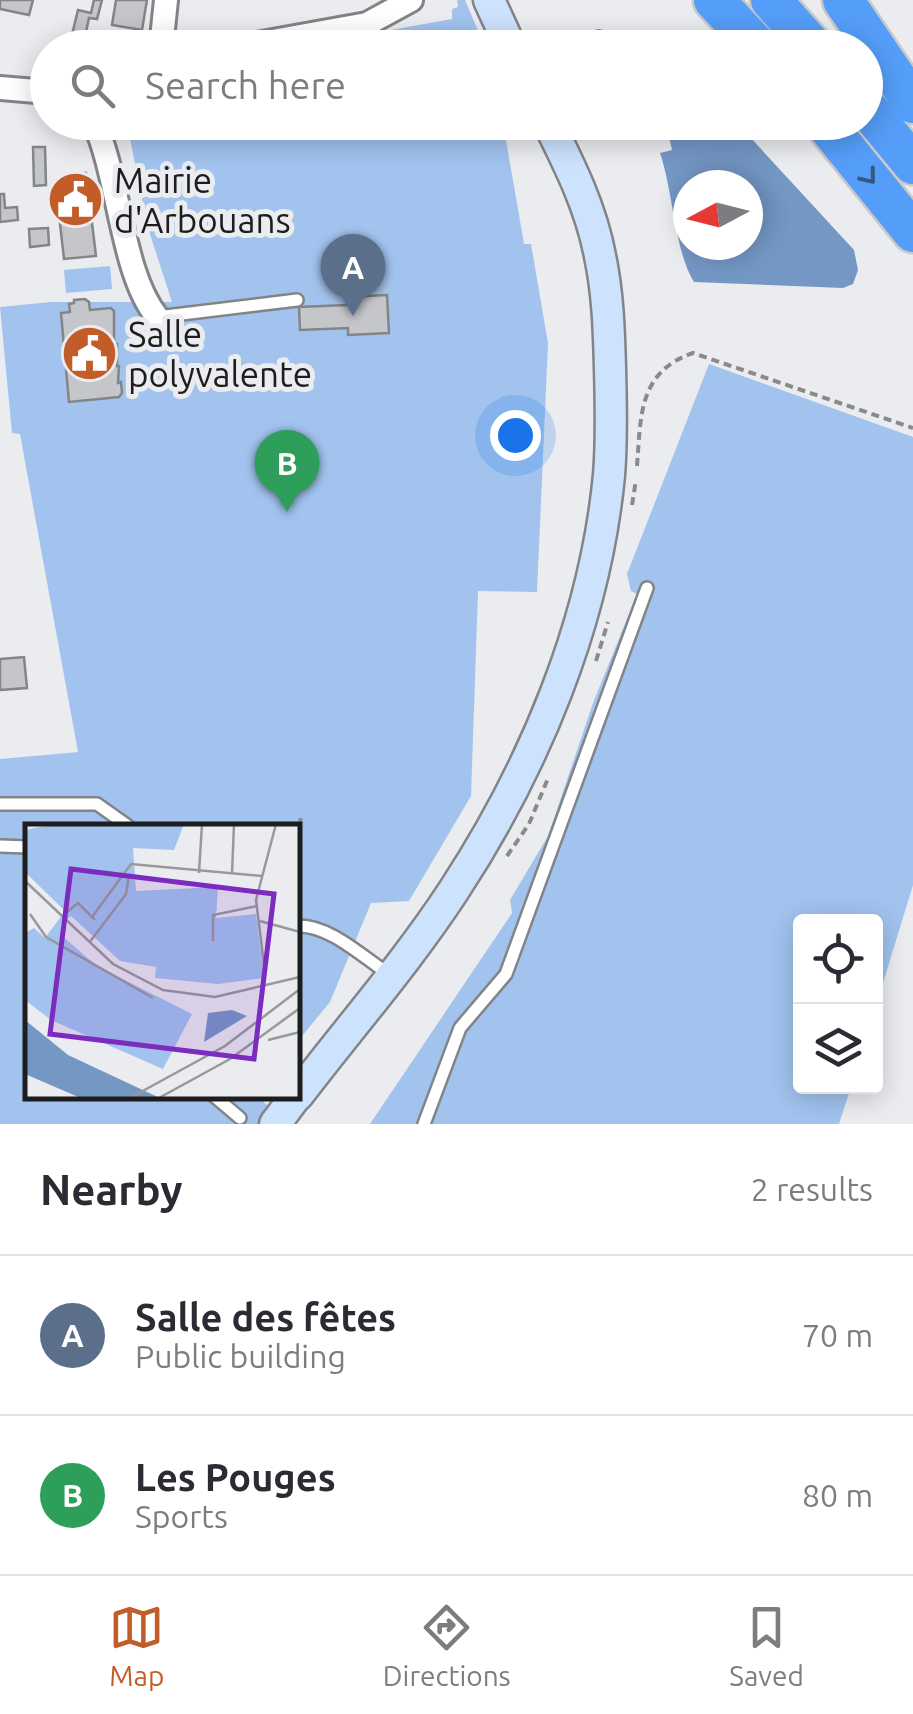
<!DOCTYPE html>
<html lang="en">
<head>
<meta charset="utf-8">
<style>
	:root { --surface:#fff; --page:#f7f7f7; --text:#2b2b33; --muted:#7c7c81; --line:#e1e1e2; --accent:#c25d2a }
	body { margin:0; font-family:Ubuntu,sans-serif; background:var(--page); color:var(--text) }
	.controls { position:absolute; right:30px; bottom:30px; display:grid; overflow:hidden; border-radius:10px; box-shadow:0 5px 25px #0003 }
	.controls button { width:90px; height:90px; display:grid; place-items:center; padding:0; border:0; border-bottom:2px solid var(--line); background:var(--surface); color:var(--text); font:50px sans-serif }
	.compass { position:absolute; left:673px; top:170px; width:90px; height:90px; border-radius:50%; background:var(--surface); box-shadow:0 5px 25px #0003; rotate:263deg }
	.you { position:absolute; left:515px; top:435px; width:35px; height:35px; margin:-25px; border:8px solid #fff; border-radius:50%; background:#1a73e8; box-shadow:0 0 0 15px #1a73e833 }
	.badge { display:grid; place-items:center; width:65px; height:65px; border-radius:50%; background:var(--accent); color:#fff; font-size:32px; font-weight:700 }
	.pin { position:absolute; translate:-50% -82px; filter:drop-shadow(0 2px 5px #0008) }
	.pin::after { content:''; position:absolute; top:52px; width:35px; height:30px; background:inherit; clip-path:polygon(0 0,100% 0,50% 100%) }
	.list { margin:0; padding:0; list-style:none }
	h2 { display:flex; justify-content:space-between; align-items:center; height:130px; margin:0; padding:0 40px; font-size:42px }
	h2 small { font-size:32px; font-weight:400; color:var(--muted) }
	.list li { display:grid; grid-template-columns:65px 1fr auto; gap:30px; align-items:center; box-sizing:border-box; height:160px; padding:0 40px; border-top:2px solid var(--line) }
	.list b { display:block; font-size:38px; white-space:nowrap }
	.list p { margin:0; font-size:32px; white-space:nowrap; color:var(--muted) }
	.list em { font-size:32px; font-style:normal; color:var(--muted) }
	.icon { flex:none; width:55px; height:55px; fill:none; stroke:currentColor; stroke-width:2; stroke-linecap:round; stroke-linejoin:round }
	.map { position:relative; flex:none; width:913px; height:1124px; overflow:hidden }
	.search { position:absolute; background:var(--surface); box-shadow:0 5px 25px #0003; left:30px; right:30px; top:30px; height:110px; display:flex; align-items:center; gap:25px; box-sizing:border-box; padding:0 35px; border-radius:55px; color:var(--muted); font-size:38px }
	.sheet { height:450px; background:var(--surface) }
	nav { display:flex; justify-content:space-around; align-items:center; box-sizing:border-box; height:140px; border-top:2px solid var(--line); background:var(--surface); font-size:28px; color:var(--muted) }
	nav a { display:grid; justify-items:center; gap:5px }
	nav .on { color:var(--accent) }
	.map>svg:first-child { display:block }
	.green { fill:#a1c3ee }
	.water { fill:#7497c4; fill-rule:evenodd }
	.building { fill:#c4c6c9; stroke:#838588; stroke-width:2.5 }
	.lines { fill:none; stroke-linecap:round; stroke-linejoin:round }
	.lane-casing { stroke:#828487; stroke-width:16 }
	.street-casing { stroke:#828487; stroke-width:28 }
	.secondary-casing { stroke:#828487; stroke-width:35 }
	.highway-casing { stroke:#c9c9c9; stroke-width:45 }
	.path { stroke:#898a8c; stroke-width:4; stroke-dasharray:8 5; stroke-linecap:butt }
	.lane { stroke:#fff; stroke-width:11 }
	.street { stroke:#fff; stroke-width:22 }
	.secondary { stroke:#cce2fd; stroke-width:30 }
	.highway { stroke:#549df8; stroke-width:40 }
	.oneway { stroke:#365780 }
	.labels { text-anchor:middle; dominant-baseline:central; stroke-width:10; stroke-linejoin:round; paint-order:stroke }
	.poi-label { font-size:35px; fill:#1d1d1e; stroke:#eaecef; text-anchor:start }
	.inset-road { fill:none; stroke:#98999b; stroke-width:2.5 }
	.view { fill:#7b2cbf; fill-opacity:0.15; stroke:#7b2cbf; stroke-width:5 }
	.inset-edge { fill:none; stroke:#1d1d1e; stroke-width:5 }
</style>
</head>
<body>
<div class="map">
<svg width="913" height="1124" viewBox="0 0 913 1124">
	<rect width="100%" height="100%" fill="#eaecef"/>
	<path class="green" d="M457,0H465L485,47L291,48L452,19V9L458,7Z
		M127,123H503L524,244H531L548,343L537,592L478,591L471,796L409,901L371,903L330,1002L298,1041V826H28V1096L258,1097L288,1124H0V759L78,752L20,434L12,433L0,307L51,302H172L147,225Z
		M110,266L112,289L66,293L64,270Z
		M709,364L913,437V885L876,1006V922H800V1086L851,1087L839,1124H370L512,913L510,900L548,836L593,703L637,594L631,591L627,574Z"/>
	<path class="water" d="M666,123H737L854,250L858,270L853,284L843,288L694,282C675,252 673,191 660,153L672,150ZM688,185H748V245H688Z"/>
	<path class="building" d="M0,0H33L29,15L0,9Z
		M94,0H102L97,19L89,18L83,46L70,43L78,10L91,13Z
		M116,0H147L142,30L112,25Z
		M33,147H45L46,185L34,186Z
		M86,173L96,256L64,259L59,215L65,212L62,176Z
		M0,194H4L5,208L17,207L18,220L0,222Z
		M48,228L49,245L30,247L29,229Z
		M387,295L389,333L348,335V328L300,330L299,307L347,305L346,297Z
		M85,299L89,302L90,310L111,308L114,311V344H117V366H119L118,383L121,382L122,393L119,397L69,402L61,313L70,312L69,304L74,303V300Z
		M24,657L27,688L0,690V659Z"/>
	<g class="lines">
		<defs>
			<path id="lane" d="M575,48L599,37
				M157,317L297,300
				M0,804H97L128,826
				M0,846L28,847
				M298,926C330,925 364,958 390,975
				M214,1096L240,1118
				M424,1124L460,1028L506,974L647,588"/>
			<path id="street" d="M161,48L166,0
				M235,48L367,24L411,0
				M0,88L48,92
				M94,122C120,179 121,272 157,317"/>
			<path id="secondary" d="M489,0L511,48
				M298,1095C349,1028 407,962 454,890C534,768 595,622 609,475C612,440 611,404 610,369C609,331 608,294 600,256C591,208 570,166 548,122
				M275,1124L296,1096"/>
			<path id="highway" d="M714,0L759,48
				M771,0L814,48
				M843,0L913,103
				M866,107L913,164
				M824,122L913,232"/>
		</defs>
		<use href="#lane" class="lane-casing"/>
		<use href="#street" class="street-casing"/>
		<use href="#secondary" class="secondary-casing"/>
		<use href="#highway" class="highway-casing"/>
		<path class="path" d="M637,466C641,416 638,372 693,353L913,428
			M632,505L636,480
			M596,661L608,622
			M298,839L301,816
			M507,856L529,824L549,776"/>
		<use href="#lane" class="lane"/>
		<use href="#street" class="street"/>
		<use href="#secondary" class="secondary"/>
		<use href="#highway" class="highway"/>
	</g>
	<defs><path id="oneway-chevron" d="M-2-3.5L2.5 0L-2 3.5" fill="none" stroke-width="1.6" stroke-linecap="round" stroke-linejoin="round" transform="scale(2.5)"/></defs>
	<use class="oneway" href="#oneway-chevron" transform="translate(869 177) rotate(51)"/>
	<defs>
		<symbol id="civic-disc" viewBox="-11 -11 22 22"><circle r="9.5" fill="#c25d2a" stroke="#eaecef"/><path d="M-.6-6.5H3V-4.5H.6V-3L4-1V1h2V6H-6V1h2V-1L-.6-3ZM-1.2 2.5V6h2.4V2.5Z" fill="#fff"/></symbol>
	</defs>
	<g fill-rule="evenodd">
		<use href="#civic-disc" x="44" y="168" width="63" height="63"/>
		<use href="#civic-disc" x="58" y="322" width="63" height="63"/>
	</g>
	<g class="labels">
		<g class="poi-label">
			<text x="114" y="180">Mairie<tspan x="114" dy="40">d'Arbouans</tspan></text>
			<text x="128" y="334">Salle<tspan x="128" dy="40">polyvalente</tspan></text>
		</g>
	</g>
	<g transform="translate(25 824)">
		<rect width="275" height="275" fill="#eaecef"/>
		<path d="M29,0H159L149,26L108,24L111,67L193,63L191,94L231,90L239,154L193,160L130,154L131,143L95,137L46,92L36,100V111L72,142L167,190L138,245L26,196L0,176V109L9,104L20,114L40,87L0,48V6Z" fill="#a1c3ee"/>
		<path d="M207,186L222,192L179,218L183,189ZM0,196L43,231L137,275H58L0,250Z" fill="#7497c4"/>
		<path class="inset-road" d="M174,49L177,0M207,50L209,0M0,57L88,140L138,166L190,173L275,153M42,88L53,79L70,96M5,90L21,113L128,174M67,93L106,40L237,52M235,97L275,108M188,117V91L232,82M64,119L101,70L104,51M240,149L231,76L251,0M243,216L275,208M103,275L200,222L275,165M132,275L205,235L275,184"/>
		<path class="view" d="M46,45L249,70L229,235L25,210Z"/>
		<rect width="275" height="275" class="inset-edge"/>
	</g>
</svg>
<div class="controls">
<button><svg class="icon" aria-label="locate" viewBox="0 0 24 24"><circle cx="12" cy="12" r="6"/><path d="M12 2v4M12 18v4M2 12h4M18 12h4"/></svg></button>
<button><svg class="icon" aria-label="layers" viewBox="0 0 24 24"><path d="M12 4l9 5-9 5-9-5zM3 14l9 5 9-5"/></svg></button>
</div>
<svg class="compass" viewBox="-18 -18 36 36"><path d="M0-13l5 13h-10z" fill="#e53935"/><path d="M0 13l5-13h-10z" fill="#7c7c81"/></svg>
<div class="you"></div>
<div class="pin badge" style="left:353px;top:316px;background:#5c6f8a">A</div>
<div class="pin badge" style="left:287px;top:512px;background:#2e9e5b">B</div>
<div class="search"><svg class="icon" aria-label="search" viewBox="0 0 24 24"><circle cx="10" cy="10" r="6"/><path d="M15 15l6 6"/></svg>Search here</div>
</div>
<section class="sheet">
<h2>Nearby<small>2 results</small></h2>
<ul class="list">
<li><span class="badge" style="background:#5c6f8a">A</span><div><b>Salle des fêtes</b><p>Public building</p></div><em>70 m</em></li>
<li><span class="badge" style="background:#2e9e5b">B</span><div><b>Les Pouges</b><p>Sports</p></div><em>80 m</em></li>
</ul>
</section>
<nav>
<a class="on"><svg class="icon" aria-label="map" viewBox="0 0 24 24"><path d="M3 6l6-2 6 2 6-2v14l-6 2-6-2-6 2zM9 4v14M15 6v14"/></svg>Map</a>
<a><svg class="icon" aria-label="directions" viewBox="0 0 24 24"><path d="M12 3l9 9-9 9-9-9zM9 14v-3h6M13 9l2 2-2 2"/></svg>Directions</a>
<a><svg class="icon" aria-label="saved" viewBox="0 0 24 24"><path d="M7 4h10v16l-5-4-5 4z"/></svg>Saved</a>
</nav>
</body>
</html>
